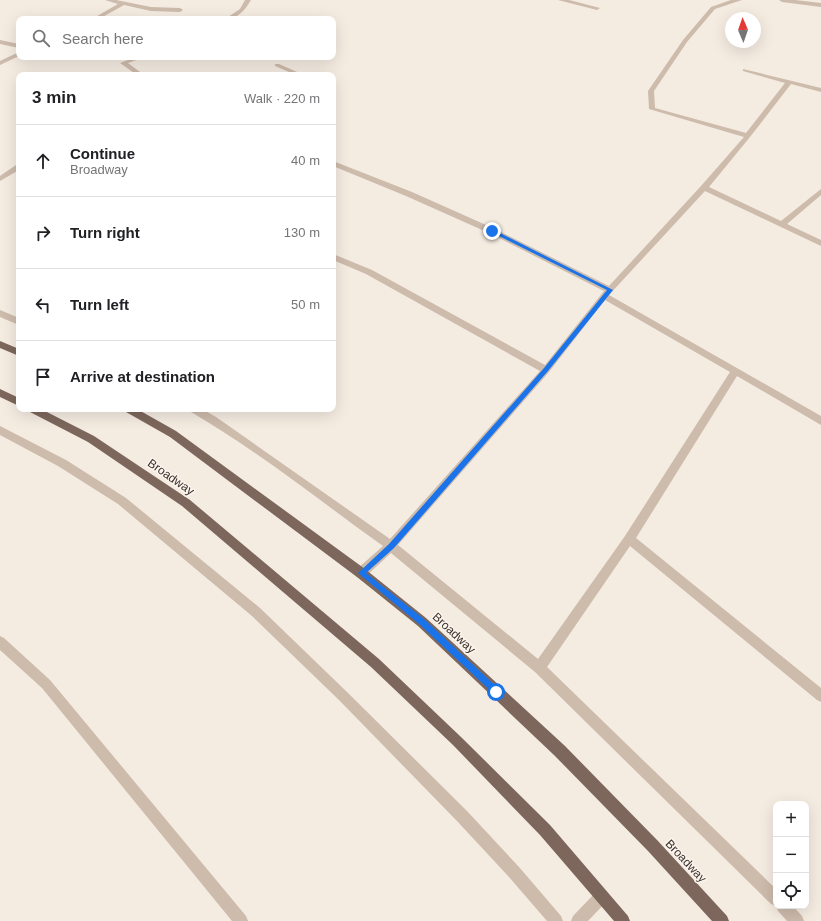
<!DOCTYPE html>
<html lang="en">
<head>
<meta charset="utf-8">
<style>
	:root { --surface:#fff; --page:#f6f6f6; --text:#202124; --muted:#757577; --line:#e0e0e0 }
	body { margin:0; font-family:Helvetica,sans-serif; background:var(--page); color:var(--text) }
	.controls { position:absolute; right:12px; bottom:12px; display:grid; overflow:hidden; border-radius:8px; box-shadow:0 4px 16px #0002 }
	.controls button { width:36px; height:36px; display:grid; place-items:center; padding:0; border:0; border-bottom:1px solid var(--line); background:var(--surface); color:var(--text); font:20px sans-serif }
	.compass { position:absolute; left:725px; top:12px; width:36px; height:36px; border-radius:50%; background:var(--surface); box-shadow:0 4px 16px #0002; rotate:358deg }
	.stop { position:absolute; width:12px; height:12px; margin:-9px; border:3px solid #1a73e8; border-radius:50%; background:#fff }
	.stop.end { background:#1a73e8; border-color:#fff; box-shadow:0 1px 4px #0008 }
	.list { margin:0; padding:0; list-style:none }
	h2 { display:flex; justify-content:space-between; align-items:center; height:52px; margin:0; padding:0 16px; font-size:17px }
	h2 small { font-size:13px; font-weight:400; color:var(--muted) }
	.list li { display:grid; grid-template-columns:26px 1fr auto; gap:12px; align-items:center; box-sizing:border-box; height:72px; padding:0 16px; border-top:1px solid var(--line) }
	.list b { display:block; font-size:15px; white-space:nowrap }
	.list p { margin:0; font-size:13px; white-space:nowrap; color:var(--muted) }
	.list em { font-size:13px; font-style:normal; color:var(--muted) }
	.icon { flex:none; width:22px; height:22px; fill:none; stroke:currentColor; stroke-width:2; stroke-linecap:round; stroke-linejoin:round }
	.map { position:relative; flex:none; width:821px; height:921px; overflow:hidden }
	.search { position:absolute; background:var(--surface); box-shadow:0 4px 16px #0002; left:16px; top:16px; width:320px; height:44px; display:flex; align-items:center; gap:10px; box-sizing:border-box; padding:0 14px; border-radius:8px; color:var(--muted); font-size:15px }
	.panel { position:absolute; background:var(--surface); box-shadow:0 4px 16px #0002; left:16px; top:72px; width:320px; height:340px; border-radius:8px }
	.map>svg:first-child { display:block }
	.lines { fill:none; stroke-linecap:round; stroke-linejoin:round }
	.minor { fill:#cdbbac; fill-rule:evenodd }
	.major { fill:#7d675c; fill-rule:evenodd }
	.route { fill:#1a73e8 }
	.labels { text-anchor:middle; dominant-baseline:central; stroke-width:3; stroke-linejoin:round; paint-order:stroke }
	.street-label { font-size:12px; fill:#3b302b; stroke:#fbf5ee }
</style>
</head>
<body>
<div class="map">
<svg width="821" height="921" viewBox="0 0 821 921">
	<rect width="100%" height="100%" fill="#f4ebe1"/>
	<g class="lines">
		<path class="minor" d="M105,0H116L151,7L180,8L183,10L180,12L151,11L124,5L99,19H92L118,4Z
			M245,0H251C245,10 238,19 225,19L240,9Z
			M558,0H569L600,8L597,10Z
			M731,0H742L715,9L687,42L654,91L655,108L746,133L785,83L743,71V69L821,88V92L791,84L750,137L709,187L781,221L821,189V195L787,224L821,240V246L705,191L609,295L821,416V425L737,376L636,538L821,688V702L817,700L630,546L547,667L776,889V906H793L802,916L804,921H787L778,911L776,906L771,904L535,672L391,553L365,577L361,578L357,577L355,573L357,569L383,546C320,501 258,451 191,412L189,409H202L216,417L390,539L540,371L366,274L333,260V254L372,270L545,365L604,291L489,233L406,196L333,166V161L412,192L495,229L609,286L701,186L744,137L649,109L648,91L683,40L711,7ZM605,300L730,372L625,536L538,659L398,545L549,372Z
			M779,0H795L821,3V7L782,2Z
			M0,40L19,44V48L0,44Z
			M19,52V56L0,65V61Z
			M136,57H145L128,63L144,75H137L120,63Z
			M275,64H279L304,75H296L275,66Z
			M16,165H19V170L0,181V176Z
			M0,310L19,318V325L0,317Z
			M0,426L66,460L126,498L260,608L347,692L467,811L519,867L561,916L563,921H547L509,877L457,821L339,700L252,616L118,504L58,466L0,435Z
			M0,636L4,638L50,680L246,916L248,921H232L42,688L0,650Z
			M601,890L606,892L608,897L606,902L588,921H571L573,916L596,892Z"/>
		<path class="major" d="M0,341L19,349V356L0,348Z
			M0,389L19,398V406L0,397Z
			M28,409H41L94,436L190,500L379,659L461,737L550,825L628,916L630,921H614L540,835L453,745L371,667L182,506L88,442L30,412Z
			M124,409H137L176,431L365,569L426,618L565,746L658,841L727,916L729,921H712L648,851L555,756L418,626L357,577L170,437L126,412Z"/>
	</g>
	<path class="route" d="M492,229L613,290L548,371L394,548L366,573L424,619L499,689V694L496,696L419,624L358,573L389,544L544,368L607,290L491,232L490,231Z"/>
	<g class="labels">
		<g class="street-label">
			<text transform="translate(171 477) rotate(35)">Broadway</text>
			<text transform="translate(454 633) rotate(43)">Broadway</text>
			<text transform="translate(686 861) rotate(47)">Broadway</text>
		</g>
	</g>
</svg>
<div class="controls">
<button>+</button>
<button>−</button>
<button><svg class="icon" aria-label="locate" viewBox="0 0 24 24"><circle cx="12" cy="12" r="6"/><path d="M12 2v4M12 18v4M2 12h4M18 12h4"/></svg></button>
</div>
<svg class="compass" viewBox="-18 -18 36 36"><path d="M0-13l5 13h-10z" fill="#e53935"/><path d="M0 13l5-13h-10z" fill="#757577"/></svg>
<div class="stop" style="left:496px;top:692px"></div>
<div class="stop end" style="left:492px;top:231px"></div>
<div class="search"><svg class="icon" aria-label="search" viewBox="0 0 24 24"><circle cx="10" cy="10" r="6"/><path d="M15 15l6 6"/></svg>Search here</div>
<section class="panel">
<h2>3 min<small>Walk · 220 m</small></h2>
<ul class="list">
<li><svg class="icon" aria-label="ahead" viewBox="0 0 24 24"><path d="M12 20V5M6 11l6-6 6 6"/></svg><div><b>Continue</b><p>Broadway</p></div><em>40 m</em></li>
<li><svg class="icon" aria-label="right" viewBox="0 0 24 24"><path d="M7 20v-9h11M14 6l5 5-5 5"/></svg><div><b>Turn right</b></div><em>130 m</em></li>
<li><svg class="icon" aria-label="left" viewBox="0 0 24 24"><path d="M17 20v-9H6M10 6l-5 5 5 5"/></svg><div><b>Turn left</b></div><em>50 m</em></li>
<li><svg class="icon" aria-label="arrive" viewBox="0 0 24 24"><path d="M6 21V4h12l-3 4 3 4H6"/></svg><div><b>Arrive at destination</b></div></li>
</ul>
</section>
</div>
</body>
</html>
